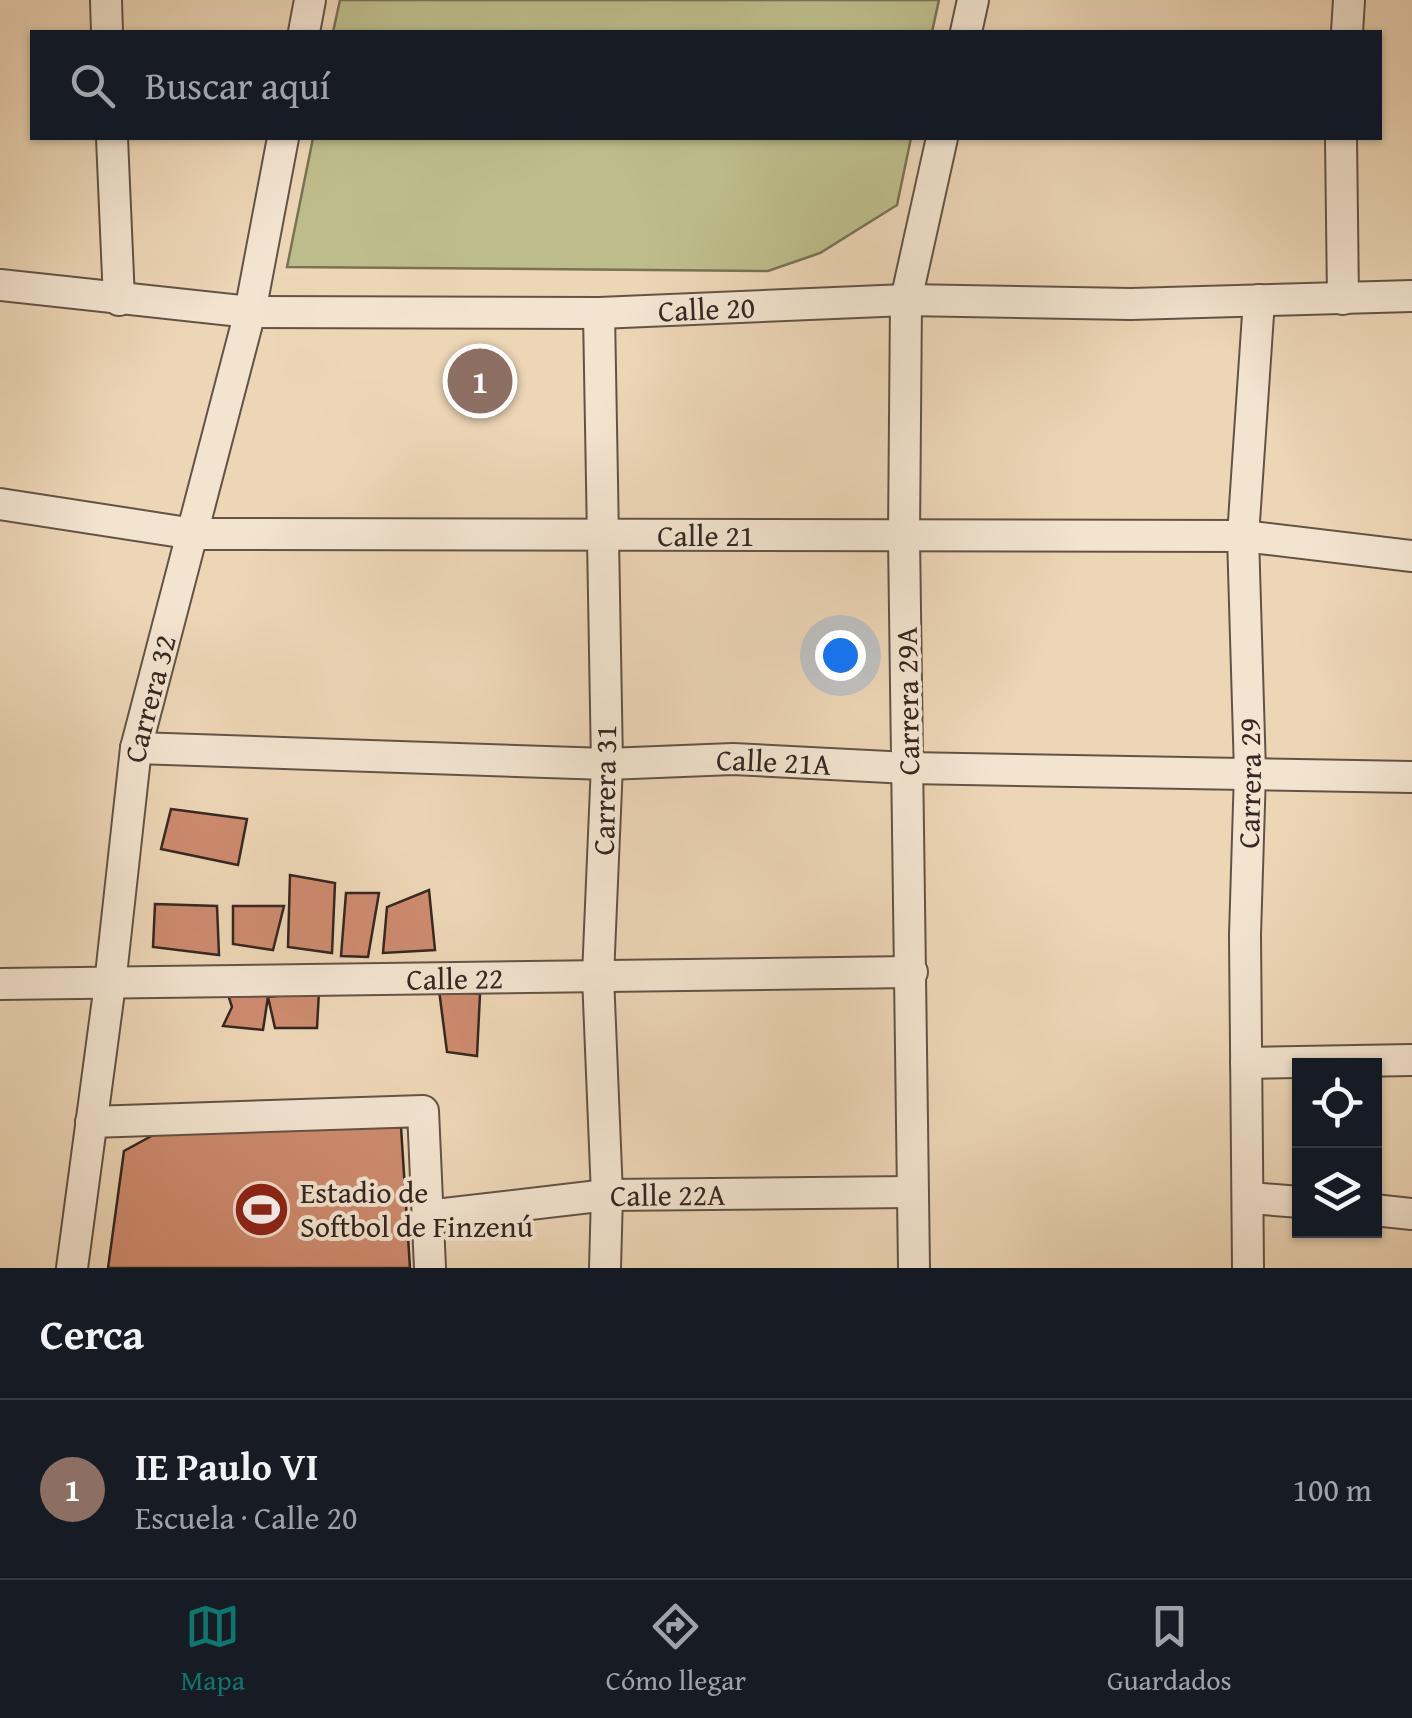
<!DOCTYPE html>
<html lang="es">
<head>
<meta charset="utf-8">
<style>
	:root { --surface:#171b24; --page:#242831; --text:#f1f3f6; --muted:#9ea1a6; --line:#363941; --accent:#0f766e }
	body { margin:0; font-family:"Gentium Book Plus",serif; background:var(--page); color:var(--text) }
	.controls { position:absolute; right:30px; bottom:30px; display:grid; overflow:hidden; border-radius:0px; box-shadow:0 2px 8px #0004 }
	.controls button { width:90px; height:90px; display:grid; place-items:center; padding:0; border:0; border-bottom:2px solid var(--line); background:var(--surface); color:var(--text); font:50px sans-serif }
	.you { position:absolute; left:840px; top:655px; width:35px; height:35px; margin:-25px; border:8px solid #fff; border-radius:50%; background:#1a73e8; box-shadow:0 0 0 15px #1a73e833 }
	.badge { display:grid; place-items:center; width:65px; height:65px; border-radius:50%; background:var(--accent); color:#fff; font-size:32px; font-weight:700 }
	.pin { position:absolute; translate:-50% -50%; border:5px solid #fff; box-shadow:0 2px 10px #0006 }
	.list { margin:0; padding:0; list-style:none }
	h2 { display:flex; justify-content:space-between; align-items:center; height:130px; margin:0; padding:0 40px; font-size:42px }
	h2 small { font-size:32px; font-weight:400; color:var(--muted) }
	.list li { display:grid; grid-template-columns:65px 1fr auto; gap:30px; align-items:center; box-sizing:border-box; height:180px; padding:0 40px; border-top:2px solid var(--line) }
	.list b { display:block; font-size:38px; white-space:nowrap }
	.list p { margin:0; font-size:32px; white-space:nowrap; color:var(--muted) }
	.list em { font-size:32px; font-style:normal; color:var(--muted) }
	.icon { flex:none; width:55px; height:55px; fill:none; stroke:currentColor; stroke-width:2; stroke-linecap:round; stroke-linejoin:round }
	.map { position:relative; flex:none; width:1412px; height:1268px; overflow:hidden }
	.search { position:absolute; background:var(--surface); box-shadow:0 2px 8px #0004; left:30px; right:30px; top:30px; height:110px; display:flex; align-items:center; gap:25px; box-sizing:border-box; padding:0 35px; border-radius:0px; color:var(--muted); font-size:38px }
	.sheet { height:310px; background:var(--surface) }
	nav { display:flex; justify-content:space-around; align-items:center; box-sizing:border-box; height:140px; border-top:2px solid var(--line); background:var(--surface); font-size:28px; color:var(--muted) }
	nav a { display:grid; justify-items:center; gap:5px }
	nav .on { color:var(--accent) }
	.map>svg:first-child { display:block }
	.green { fill:#bdbd8b; stroke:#797256; stroke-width:2.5 }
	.building { fill:#ce8b6f; stroke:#352722; stroke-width:2.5 }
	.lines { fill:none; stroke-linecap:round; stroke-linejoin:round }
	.minor-casing { stroke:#635347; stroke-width:34 }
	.minor { stroke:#f3e4d0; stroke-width:30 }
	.labels { text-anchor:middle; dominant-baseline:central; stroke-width:8; stroke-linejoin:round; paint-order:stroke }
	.street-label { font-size:30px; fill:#352722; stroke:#f3e4d0 }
	.poi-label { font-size:30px; fill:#352722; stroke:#f3e4d0; text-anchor:start }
</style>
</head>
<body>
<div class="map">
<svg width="1412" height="1268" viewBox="0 0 1412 1268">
	<rect width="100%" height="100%" fill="#edd6b6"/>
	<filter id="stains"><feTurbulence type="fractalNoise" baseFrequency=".002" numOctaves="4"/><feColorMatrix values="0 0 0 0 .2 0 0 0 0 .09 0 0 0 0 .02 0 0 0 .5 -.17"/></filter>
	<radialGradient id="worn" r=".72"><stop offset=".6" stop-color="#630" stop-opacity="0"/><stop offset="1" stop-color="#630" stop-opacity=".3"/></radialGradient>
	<path class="green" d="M340,0H939L932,32H333Z
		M313,138H911L897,205L820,253L768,271L287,267Z"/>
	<path class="building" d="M171,809L247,819L238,865L161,849Z
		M290,875L335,883L332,953L288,947Z
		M429,890L435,950L383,953L387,907Z
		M346,893H379L368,957L341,956Z
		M155,904L217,906L219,955L153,947Z
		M233,906H284L273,950L233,944Z
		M224,982L269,990L263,1030L223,1026L232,1007Z
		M439,990L480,994L477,1056L447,1052Z
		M319,991L317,1028H275L268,997Z
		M401,1127L410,1268H108L124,1151L157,1133Z"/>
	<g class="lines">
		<defs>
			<g id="minor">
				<path d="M106,0L107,32"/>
				<path d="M304,32L310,0"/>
				<path d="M966,32L973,0"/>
				<path d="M1347,32L1349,0"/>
				<path d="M112,138L119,300"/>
				<path d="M1341,138L1343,299"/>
				<path id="s1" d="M0,285L250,312L599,313L906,300L1131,304L1412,296"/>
				<path d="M599,313L607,764L598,976L607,1195L605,1268"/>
				<path id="s2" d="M0,504L194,534L1243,536L1412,556"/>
				<path id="s3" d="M136,748L607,764L733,759L908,768L1412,777"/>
				<path id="s4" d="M0,984L912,972"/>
				<path d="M1246,1063L1412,1060"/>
				<path d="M91,1122L423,1111L430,1268"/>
				<path d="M1250,1198L1300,1202"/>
				<path d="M1374,1210L1412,1214"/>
				<path id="s5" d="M427,1216L607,1195L911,1192"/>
				<path id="s6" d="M72,1268L110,984L136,748L250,312L283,138"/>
				<path d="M914,1268L904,537L906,300L942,138"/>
				<path id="s7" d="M1248,1268L1245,935L1250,772L1243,536L1259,300"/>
			</g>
		</defs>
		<use href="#minor" class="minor-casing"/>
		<use href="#minor" class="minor"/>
	</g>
	<defs>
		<symbol id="stadium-disc" viewBox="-11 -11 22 22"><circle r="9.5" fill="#8f2418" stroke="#f3e4d0"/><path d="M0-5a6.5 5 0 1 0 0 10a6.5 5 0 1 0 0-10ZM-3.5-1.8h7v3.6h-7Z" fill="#fff"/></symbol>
	</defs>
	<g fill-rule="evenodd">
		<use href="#stadium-disc" x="230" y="1178" width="63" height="63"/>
	</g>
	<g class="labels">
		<g class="street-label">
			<text stroke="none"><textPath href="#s1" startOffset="708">Calle 20</textPath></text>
			<text stroke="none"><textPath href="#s2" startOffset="708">Calle 21</textPath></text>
			<text stroke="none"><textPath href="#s6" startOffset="575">Carrera 32</textPath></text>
			<text transform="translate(907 701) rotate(-91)">Carrera 29A</text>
			<text stroke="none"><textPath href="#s3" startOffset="638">Calle 21A</textPath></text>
			<text stroke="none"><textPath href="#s7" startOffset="485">Carrera 29</textPath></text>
			<text transform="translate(604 790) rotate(-89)">Carrera 31</text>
			<text stroke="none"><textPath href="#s4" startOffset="455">Calle 22</textPath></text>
			<text stroke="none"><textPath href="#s5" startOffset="242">Calle 22A</textPath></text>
		</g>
		<g class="poi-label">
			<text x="300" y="1192">Estadio de<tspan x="300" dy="34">Softbol de Finzenú</tspan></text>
		</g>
	</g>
	<rect width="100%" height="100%" filter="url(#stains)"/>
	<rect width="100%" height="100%" fill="url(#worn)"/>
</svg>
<div class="controls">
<button><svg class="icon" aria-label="locate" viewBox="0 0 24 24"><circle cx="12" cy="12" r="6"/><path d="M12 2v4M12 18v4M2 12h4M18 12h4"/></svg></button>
<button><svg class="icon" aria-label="layers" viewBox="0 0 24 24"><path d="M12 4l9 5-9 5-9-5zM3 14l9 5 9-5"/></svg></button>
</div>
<div class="you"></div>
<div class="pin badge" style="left:480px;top:381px;background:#8d6e63">1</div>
<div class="search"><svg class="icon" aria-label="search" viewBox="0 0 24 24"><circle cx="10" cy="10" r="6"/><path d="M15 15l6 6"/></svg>Buscar aquí</div>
</div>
<section class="sheet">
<h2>Cerca<small></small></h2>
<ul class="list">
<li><span class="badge" style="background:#8d6e63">1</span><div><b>IE Paulo VI</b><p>Escuela · Calle 20</p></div><em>100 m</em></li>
</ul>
</section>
<nav>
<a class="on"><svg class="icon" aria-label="map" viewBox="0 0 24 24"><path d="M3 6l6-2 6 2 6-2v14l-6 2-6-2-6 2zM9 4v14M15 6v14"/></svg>Mapa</a>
<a><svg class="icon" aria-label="directions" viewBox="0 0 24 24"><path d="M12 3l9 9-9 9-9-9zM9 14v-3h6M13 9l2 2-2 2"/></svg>Cómo llegar</a>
<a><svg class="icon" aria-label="saved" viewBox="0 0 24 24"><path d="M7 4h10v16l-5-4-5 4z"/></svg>Guardados</a>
</nav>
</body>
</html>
